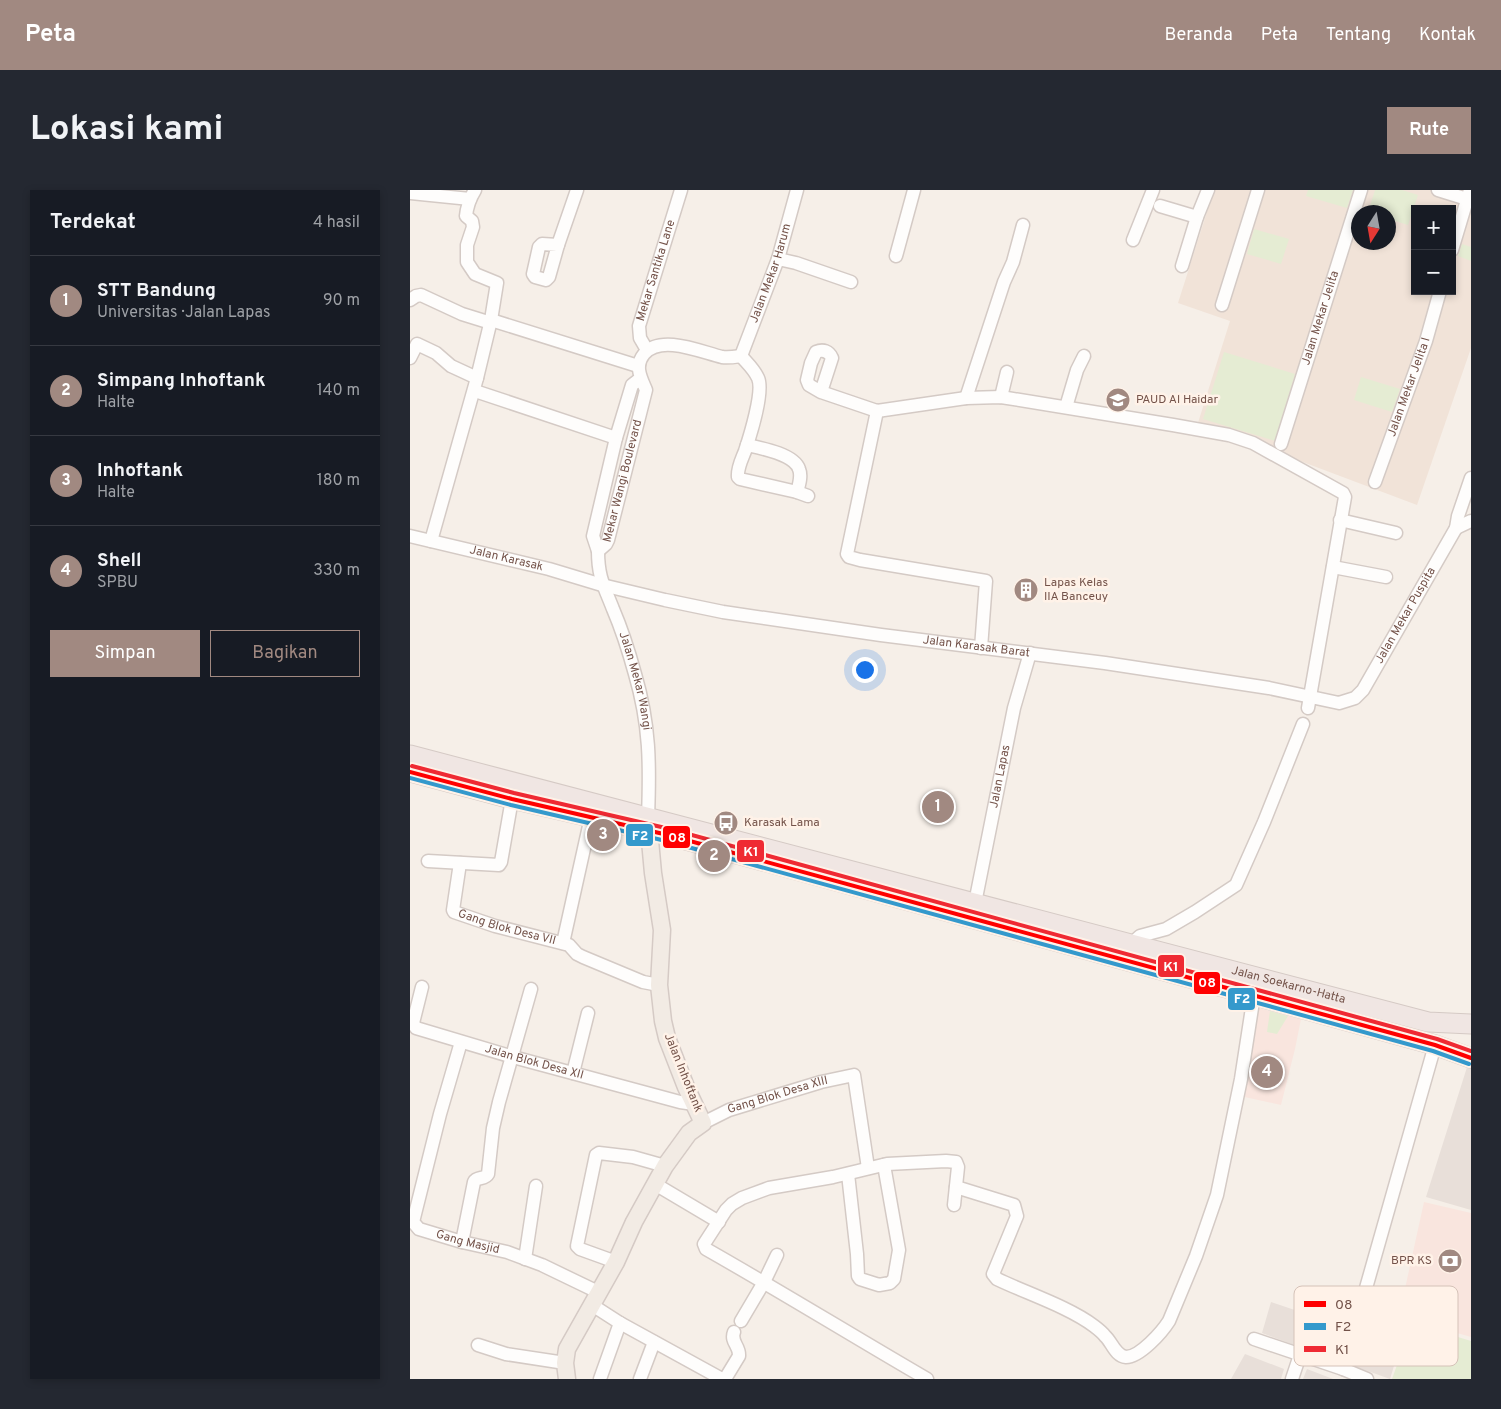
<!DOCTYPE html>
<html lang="id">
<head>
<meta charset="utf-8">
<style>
	:root { --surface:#171b24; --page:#242831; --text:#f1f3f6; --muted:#9ea1a6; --line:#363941; --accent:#a18981 }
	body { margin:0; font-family:Overpass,sans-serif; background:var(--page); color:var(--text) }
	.controls { position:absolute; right:15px; top:15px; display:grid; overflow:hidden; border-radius:0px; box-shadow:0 2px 8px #0003 }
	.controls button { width:45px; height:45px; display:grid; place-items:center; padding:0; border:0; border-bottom:1px solid var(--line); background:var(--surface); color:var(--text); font:25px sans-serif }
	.compass { position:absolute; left:941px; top:15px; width:45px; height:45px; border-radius:50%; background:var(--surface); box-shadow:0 2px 8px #0003; rotate:191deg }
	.you { position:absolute; left:454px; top:479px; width:18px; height:18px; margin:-12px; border:4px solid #fff; border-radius:50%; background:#1a73e8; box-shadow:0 0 0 8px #1a73e833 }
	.badge { display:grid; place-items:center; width:32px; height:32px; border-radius:50%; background:var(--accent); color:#fff; font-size:16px; font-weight:700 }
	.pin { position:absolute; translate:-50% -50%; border:2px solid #fff; box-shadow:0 1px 5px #0006 }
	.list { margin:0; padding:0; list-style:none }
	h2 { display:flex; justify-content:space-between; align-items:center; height:65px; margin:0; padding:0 20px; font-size:21px }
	h2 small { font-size:16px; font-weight:400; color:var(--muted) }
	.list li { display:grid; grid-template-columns:32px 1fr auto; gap:15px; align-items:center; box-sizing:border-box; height:90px; padding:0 20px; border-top:1px solid var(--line) }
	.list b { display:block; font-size:19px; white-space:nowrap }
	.list p { margin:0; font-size:16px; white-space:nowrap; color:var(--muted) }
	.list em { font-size:16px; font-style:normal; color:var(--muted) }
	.actions { display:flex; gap:10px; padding:15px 20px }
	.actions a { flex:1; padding:11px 0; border:1px solid var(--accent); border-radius:0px; text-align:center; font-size:18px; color:var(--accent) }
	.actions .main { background:var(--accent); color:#fff }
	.map { position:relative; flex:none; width:1061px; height:1189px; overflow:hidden; border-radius:0px }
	header { display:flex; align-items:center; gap:30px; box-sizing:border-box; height:70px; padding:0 25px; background:var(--accent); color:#fff }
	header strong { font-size:24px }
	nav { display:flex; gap:28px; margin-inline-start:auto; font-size:18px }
	.intro { display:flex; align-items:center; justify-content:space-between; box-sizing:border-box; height:120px; padding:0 30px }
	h1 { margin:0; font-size:35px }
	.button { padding:12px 22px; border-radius:0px; background:var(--accent); color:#fff; font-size:18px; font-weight:700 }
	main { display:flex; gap:30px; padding:0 30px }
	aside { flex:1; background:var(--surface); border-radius:0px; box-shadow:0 2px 8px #0003 }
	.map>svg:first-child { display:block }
	.residential { fill:#f1e3d8; fill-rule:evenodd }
	.commercial { fill:#f9e5de }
	.industrial { fill:#e8dfd9 }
	.green { fill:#e5ecd3 }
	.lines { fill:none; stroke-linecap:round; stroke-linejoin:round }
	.minor-casing { stroke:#d4cac5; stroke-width:15 }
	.major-casing { stroke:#d5cac5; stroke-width:19 }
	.highway-casing { stroke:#d5cac5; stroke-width:21 }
	.minor { stroke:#fefdfc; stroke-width:12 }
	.major { stroke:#f2ebe4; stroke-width:16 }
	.highway { stroke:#f0e6e3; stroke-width:19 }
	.bus-1-casing { stroke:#fff2e8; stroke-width:8 }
	.bus-2-casing { stroke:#fff2e8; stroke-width:8 }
	.bus-3-casing { stroke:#fff2e8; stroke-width:8 }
	.bus-1 { stroke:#f00; stroke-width:4 }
	.bus-2 { stroke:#3499cc; stroke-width:4 }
	.bus-3 { stroke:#ef2a33; stroke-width:4 }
	.labels { text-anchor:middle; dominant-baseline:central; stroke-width:5; stroke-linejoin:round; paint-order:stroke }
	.street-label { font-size:12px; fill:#735249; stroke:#fff2e8 }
	.poi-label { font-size:12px; fill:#735249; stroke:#fff2e8; text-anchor:start }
	.key { fill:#fff2e8; stroke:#d5c2b8; stroke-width:1 }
	.key-label { font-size:14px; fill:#735249 }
	.line-badge { stroke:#fff2e8; stroke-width:2 }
	.badge-label { font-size:14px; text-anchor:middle; font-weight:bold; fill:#fff }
</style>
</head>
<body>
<header>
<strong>Peta</strong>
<nav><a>Beranda</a><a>Peta</a><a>Tentang</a><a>Kontak</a></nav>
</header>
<div class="intro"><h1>Lokasi kami</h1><a class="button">Rute</a></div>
<main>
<aside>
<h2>Terdekat<small>4 hasil</small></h2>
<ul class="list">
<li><span class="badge">1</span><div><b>STT Bandung</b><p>Universitas · Jalan Lapas</p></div><em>90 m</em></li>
<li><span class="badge">2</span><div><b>Simpang Inhoftank</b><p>Halte</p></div><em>140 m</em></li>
<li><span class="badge">3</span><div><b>Inhoftank</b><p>Halte</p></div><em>180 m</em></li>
<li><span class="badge">4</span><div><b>Shell</b><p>SPBU</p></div><em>330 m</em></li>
</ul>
<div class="actions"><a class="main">Simpan</a><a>Bagikan</a></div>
</aside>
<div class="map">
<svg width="1061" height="1189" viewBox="0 0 1061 1189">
	<rect width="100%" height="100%" fill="#f6efe8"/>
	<path class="residential" d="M804,0H1061V158L1007,315L869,263L787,236L820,131L768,113ZM1005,19H1042V101H1005ZM948,22H978V52H948Z"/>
	<path class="commercial" d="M845,817L891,829L885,859L871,915L830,906Z
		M1014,1012L1061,1023V1147L989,1126Z"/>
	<path class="industrial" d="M1058,874L1061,875V1020L1016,1007Z
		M861,1112L935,1137L928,1171L852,1143Z
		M956,1135L994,1143L980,1189L944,1176Z
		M835,1164L874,1179L871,1189H821Z
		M897,1179L923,1189H893Z"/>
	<path class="green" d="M898,0H943L937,18L896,6Z
		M965,0H992L1008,5L998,35L979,29L978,22H958Z
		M844,39L879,49L871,74L837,64Z
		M1052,54L1061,57V71L1048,66Z
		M814,162L885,184L865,251L793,229Z
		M951,187L990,199L982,222L944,210Z
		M860,821L878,826L867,844L857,842Z
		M1002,1133L1061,1151V1189H982Z"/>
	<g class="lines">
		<defs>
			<g id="minor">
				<path d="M1028,0L1057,9"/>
				<path d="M0,3L60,9"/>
				<path d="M750,16L787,27"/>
				<path d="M723,50L743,0"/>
				<path d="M132,54L148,55L139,87L136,90L125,87L123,84L129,57Z"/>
				<path d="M148,55L167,0"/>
				<path d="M1042,60L1060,0"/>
				<path d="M486,66L504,0"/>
				<path d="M368,69L386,73L441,92"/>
				<path d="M772,76L787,27L798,0"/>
				<path d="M0,110L6,106L11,105L52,124L81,133"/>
				<path d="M812,115L848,0"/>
				<path d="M81,130L228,176"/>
				<path id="s1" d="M237,160L230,148L229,136L271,0"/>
				<path d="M331,166C337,173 344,179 348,188C354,201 340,246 335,261C332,269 327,278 328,287L330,289L387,302L398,306"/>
				<path id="s2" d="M331,166L368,69L387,0"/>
				<path d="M0,168L7,154L26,163L41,176L67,188"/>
				<path id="s3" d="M231,188L222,195L206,248L183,346L188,361L196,354L198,350L236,200C231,188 224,176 234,164C251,144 291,162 312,167C318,168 324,167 331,166"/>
				<path d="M68,202L206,248"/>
				<path d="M411,202L422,168C419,161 413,159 406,162L401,173L397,190L399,195L411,202L467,221L556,208L591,207L763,235L819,245L843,253L933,303L935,307L898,518"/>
				<path d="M591,207L597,182"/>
				<path d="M556,208L594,92L603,72L613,35"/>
				<path d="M656,217L667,180L674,166"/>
				<path d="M467,221L437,364L439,367L450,370L576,391L571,458"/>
				<path id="s4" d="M871,254L951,0"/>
				<path d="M337,255C351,258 384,264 389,279C392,286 389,295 387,302"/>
				<path id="s5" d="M965,292L1016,151L1030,101"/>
				<path d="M930,330L986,343"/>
				<path d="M1046,338L1061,331"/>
				<path id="s6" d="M0,346L139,379L192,395L255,410L313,422L471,445L695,473L859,498L929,513L945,508L953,500L1046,338L1048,326L1061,288"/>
				<path d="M21,351L67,188L81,130L87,93L65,84L57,72V55L63,37L62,31L56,26C57,16 60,8 65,0"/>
				<path id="s7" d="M188,361C188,387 194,396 203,419C212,440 219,462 225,484C240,535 240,575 238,627"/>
				<path d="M923,377L976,387"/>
				<path d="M18,671L89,675L91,672L102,609"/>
				<path id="s8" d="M50,673L43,720L44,722L85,736L159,755L167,764L173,767L233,792L249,795"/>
				<path id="s9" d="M565,713L604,518L620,463"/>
				<path d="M153,753L181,627"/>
				<path d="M721,754L730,746L756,739L785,722L826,695L854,632L893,534"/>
				<path id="s10" d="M12,797L3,833L6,838L103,867L270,912L284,914"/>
				<path id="s11" d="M51,852L30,924L3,1032L9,1039L52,1052L97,1062L132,1075L188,1102"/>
				<path d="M163,883L178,823"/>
				<path id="s12" d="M293,933L319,920L411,892L444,885L458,978"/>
				<path d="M438,984L447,1064L448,1086L450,1089L469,1095L480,1093L484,1089L489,1060L474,975"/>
				<path d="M245,994L309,1032"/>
				<path d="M546,997L604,1015L607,1026L583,1084L587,1089C616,1103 659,1117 684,1136C688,1139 692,1142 695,1146C702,1152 705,1166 716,1167C730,1167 752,1142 759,1131L786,1066L807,1005L831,889L844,805"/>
				<path d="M52,1052L64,992C67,986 75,990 78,984L83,938L89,912L121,799"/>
				<path d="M115,1069L126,996"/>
				<path d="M206,1072L170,1059L167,1056L186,965L189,963L223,967L255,976"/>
				<path d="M182,1115L210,1133L312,1189"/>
				<path d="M331,1131L354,1092L367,1065"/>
				<path d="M844,1149L933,1179L957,1189"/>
				<path d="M68,1155L96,1164L155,1173"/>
				<path d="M933,1179L1025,855"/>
				<path d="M190,1189L210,1133"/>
				<path d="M230,1189L244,1152"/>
				<path d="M315,1189L329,1166C330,1156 320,1152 324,1142"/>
				<path d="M517,1189C443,1146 370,1101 296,1059L294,1054L316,1020L322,1014L332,1008L359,998L423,987L477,974L536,971L546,972L548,977L544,1015"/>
				<path d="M882,1189L890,1165"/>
			</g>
			<path id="major" d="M157,1189L155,1173L157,1159L206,1072L224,1032L255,976L279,943L293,933L276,897L257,848L253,831L249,795L252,740L243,683L238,629"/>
			<g id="highway">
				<path id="s13" d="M0,565L1018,832L1061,834"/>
				<path d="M0,582L102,609L258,645L1025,855L1061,868"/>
			</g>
		</defs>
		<use href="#minor" class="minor-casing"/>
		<use href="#major" class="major-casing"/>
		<use href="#highway" class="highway-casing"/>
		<use href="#minor" class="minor"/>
		<use href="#major" class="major"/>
		<use href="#highway" class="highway"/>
		<defs>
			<path id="bus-1" d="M0,582L102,609L258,645L1025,855L1061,868"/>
			<path id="bus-2" d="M0,588L101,615L256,651L1023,861L1059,874"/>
			<path id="bus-3" d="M2,576L104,603L260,639L1027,849L1061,861"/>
		</defs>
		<use href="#bus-1" class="bus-1-casing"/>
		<use href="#bus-2" class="bus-2-casing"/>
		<use href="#bus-3" class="bus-3-casing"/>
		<use href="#bus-1" class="bus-1"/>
		<use href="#bus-2" class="bus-2"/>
		<use href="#bus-3" class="bus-3"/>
	</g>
	<defs>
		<symbol id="school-disc" viewBox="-11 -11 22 22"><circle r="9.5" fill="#a18981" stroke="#fff2e8"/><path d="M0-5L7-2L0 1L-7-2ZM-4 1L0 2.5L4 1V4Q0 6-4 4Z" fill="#fff"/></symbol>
		<symbol id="building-disc" viewBox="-11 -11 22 22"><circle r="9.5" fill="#a18981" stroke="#fff2e8"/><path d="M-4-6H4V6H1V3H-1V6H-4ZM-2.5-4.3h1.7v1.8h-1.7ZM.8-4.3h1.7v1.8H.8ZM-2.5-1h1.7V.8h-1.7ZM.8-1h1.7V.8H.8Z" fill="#fff"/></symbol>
		<symbol id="bus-disc" viewBox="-11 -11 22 22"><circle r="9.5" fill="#a18981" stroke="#fff2e8"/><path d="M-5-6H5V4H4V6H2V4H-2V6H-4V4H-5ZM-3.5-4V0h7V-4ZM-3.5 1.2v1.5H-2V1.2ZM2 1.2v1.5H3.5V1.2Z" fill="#fff"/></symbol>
		<symbol id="bank-disc" viewBox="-11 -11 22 22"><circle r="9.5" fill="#a18981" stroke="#fff2e8"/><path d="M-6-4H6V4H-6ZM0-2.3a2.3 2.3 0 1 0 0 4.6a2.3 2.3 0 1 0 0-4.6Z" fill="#fff"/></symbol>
	</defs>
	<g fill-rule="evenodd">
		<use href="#school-disc" x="694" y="196" width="28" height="28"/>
		<use href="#building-disc" x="602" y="386" width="28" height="28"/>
		<use href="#bus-disc" x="302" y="619" width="28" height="28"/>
		<use href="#bank-disc" x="1026" y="1057" width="28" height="28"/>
	</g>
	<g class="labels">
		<g class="street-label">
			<text stroke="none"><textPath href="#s1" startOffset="84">Mekar Santika Lane</textPath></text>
			<text stroke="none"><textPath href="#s2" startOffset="88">Jalan Mekar Harum</textPath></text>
			<text stroke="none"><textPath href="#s4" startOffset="132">Jalan Mekar Jelita</textPath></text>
			<text stroke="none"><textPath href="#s5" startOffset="101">Jalan Mekar Jelita I</textPath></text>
			<text stroke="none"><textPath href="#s3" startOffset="259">Mekar Wangi Boulevard</textPath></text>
			<text stroke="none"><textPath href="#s6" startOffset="99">Jalan Karasak</textPath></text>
			<text stroke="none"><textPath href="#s6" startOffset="1059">Jalan Mekar Puspita</textPath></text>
			<text stroke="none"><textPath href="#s6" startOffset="578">Jalan Karasak Barat</textPath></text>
			<text stroke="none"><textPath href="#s7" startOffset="136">Jalan Mekar Wangi</textPath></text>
			<text stroke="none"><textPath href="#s9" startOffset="129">Jalan Lapas</textPath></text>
			<text stroke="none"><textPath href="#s8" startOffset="105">Gang Blok Desa VII</textPath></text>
			<text stroke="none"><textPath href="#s13" startOffset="908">Jalan Soekarno-Hatta</textPath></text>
			<text stroke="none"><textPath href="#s10" startOffset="166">Jalan Blok Desa XII</textPath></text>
			<text transform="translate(273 883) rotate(68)">Jalan Inhoftank</text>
			<text stroke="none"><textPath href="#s12" startOffset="80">Gang Blok Desa XIII</textPath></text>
			<text stroke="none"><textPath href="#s11" startOffset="246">Gang Masjid</textPath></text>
		</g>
		<g class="poi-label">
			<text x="726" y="210">PAUD Al Haidar</text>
			<text x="634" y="393">Lapas Kelas<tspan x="634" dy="14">IIA Banceuy</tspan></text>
			<text x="334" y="633">Karasak Lama</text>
			<text x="1022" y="1071" text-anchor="end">BPR KS</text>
		</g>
	</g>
	<rect x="884" y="1096" width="164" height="80" rx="8" class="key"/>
	<rect x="894" y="1111" width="22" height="6" fill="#f00"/>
	<rect x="894" y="1133" width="22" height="7" fill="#3499cc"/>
	<rect x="894" y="1156" width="22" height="6" fill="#ef2a33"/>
	<g class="key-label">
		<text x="925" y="1119">08</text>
		<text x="925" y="1141">F2</text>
		<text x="925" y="1164">K1</text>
	</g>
	<g class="line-badge">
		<rect x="215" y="633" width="29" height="24" rx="5" fill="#3499cc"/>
		<rect x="252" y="635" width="29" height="24" rx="5" fill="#f00"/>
		<rect x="326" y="649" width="29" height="24" rx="5" fill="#ef2a33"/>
		<rect x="747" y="764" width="28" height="24" rx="5" fill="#ef2a33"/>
		<rect x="783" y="781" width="28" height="24" rx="5" fill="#f00"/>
		<rect x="817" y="797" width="29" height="24" rx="5" fill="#3499cc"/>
	</g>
	<g class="badge-label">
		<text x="230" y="650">F2</text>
		<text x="267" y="652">08</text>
		<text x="341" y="666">K1</text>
		<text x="761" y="781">K1</text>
		<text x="797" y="797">08</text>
		<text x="832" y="813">F2</text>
	</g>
</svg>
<div class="controls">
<button>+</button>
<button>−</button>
</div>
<svg class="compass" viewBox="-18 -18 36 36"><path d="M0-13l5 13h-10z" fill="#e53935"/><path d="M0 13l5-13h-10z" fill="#9ea1a6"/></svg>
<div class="you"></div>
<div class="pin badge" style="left:528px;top:617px">1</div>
<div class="pin badge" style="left:304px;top:666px">2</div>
<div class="pin badge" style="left:193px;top:645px">3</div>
<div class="pin badge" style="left:857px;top:882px">4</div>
</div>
</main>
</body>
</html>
